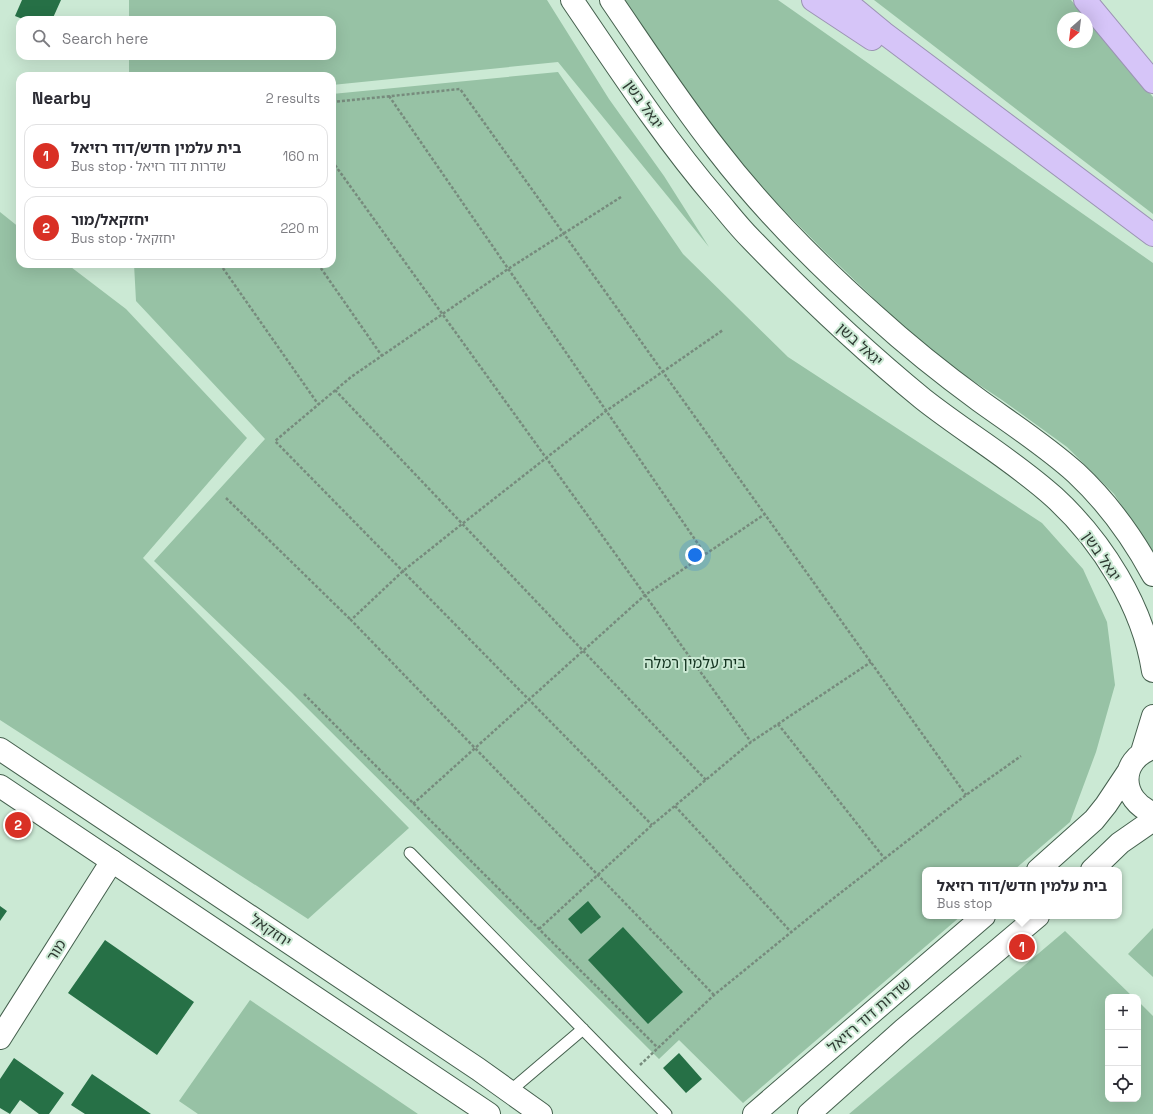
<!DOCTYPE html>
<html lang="en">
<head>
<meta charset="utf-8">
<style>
	:root { --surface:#fff; --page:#f7f7f7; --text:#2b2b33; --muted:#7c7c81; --line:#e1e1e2; --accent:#d93025 }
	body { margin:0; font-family:"Space Grotesk","Noto Sans Hebrew",sans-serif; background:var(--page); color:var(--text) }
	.controls { position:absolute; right:12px; bottom:12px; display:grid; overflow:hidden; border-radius:8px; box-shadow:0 4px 16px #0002 }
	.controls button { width:36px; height:36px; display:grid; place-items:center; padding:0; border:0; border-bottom:1px solid var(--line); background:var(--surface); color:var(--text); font:20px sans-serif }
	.compass { position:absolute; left:1057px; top:12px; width:36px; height:36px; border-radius:50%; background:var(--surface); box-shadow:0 4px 16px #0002; rotate:208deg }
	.you { position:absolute; left:695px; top:555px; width:14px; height:14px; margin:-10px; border:3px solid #fff; border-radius:50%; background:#1a73e8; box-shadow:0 0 0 6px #1a73e833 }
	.badge { display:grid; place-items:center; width:26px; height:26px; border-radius:50%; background:var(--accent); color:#fff; font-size:13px; font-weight:700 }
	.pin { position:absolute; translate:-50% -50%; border:2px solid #fff; box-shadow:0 1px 4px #0006 }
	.popup { position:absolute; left:922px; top:867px; width:200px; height:52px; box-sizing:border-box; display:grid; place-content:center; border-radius:8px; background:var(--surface); filter:drop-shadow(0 1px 3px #0005); font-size:13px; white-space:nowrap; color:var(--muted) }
	.popup b { font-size:15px; color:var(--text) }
	.popup::after { content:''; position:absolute; left:50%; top:100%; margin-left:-8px; border:8px solid transparent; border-top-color:var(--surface) }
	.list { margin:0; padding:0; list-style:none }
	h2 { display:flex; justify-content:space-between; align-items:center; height:52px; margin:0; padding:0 16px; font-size:17px }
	h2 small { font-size:13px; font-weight:400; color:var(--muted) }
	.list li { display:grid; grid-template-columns:26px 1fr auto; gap:12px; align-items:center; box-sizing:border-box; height:64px; margin:0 8px 8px; padding:0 8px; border:1px solid var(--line); border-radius:12px }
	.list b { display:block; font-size:15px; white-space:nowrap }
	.list p { margin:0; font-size:13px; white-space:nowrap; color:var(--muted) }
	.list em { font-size:13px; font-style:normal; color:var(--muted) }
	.icon { flex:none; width:22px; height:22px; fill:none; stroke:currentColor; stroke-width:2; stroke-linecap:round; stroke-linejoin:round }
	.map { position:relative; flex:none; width:1153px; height:1114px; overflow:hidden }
	.search { position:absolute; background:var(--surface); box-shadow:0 4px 16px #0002; left:16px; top:16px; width:320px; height:44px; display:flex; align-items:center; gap:10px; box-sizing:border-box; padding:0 14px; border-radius:12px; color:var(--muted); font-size:15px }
	.panel { position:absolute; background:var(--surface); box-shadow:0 4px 16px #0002; left:16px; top:72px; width:320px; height:196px; border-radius:12px }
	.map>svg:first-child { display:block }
	.green { fill:#97c2a5 }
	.building { fill:#267046 }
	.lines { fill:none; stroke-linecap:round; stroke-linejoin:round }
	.lane-casing { stroke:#45604e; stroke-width:13 }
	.street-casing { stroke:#45604e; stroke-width:24 }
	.secondary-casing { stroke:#45604e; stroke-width:24 }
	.highway-casing { stroke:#9b94b3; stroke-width:24 }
	.path { stroke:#778b7d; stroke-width:2.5; stroke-dasharray:3 2; stroke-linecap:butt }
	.lane { stroke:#fff; stroke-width:11 }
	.street { stroke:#fff; stroke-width:22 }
	.secondary { stroke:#fff; stroke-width:22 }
	.highway { stroke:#d6c5f8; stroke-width:22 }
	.labels { text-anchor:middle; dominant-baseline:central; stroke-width:4; stroke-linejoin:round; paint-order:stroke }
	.street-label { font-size:15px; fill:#2e3a32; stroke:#cbe9d4 }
	.park-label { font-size:15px; fill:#143421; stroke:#cbe9d4 }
</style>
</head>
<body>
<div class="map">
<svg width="1153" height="1114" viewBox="0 0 1153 1114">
	<rect width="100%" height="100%" fill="#cbe9d4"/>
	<path class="green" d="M129,0H547L609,99L664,176L709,247L558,62L332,85V76H129V56H332V20H129Z
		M625,0H778L1153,263V553L1114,494L1067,447L1002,400L931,353L823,250L766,192L726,144L645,34Z
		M874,0H1071L1086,18H1063V42H1087V19L1153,97V214Z
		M558,72L683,254L788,357L1042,523L1083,569L1107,622L1115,685L1096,752L1070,822L1014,870H925V916H961L743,1103L679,1040L659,1059L290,691L154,561L265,439L136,301L134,264H332V94Z
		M0,212L20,228V264H67L126,309L247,438L143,558L409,828L308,919L0,720Z
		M1153,928V977L1128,954Z
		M1065,931L1133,997H1108V1099H1138V1001L1153,1016V1114H849Z
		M250,1000L418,1114H198L179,1101Z"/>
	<path class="building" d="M22,0H61L52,20H25L15,16Z
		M588,901L601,917L581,934L568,919Z
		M0,906L7,911L0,921Z
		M623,927L683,992L648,1024L588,960Z
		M105,940L194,1002L157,1055L68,993Z
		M679,1053L702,1079L686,1093L663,1068Z
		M14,1058L64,1093L49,1114H39L20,1100L10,1114L0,1108V1079Z
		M92,1074L151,1114H85L71,1105Z"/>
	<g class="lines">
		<defs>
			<path id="lane" d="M410,853L666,1114
				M510,1091L583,1029"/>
			<path id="street" d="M0,1038L112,861"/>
			<path id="secondary" d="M572,0C619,69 664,138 718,201C729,214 739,227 751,239C806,296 862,349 923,399C966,433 1013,460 1054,497C1102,541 1143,606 1153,671
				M611,0C646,51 679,102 717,150C763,210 818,265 874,315C908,346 943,374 980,401C1012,424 1046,446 1076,473C1107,502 1133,538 1153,575
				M1153,748C1118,760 1120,800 1153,813
				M0,749L478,1069L541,1114
				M1142,752L1153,716
				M0,786L489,1114
				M1038,870L1094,820L1106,805L1128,772
				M1092,870L1120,843L1153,820
				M754,1114L984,916
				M809,1114L903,1030L1038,916"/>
			<path id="highway" d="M813,0L872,39
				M844,0L884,33L1153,235
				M1085,0L1153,82"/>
		</defs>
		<use href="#lane" class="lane-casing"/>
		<use href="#street" class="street-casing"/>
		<use href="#secondary" class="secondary-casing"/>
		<use href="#highway" class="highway-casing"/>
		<path class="path" d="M389,96L705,554
			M332,102L460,89L966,795
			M332,161L751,742
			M621,197L508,269L351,377L275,441L652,825
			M220,264L318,404
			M318,264L382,356
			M335,390L706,780
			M226,498L351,620
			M304,694L658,1048
			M778,724L885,859
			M413,804L645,595L765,514
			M675,806L791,932
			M539,929L652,825L751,742L871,662
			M714,995L351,620L403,571L462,524L606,411L723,330
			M640,1065L714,995L816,912L966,795L1021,756"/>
		<use href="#lane" class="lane"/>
		<use href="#street" class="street"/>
		<use href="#secondary" class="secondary"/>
		<use href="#highway" class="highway"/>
	</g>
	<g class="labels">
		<g class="street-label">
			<text transform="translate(644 104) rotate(55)">יגאל בשן</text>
			<text transform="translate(860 344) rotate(42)">יגאל בשן</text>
			<text transform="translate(1102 556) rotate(56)">יגאל בשן</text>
			<text transform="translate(271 930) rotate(34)">יחזקאל</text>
			<text transform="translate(56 950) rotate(-58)">מור</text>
			<text transform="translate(869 1015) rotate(-41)">שדרות דוד רזיאל</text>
		</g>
		<g class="park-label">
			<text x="695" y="662">בית עלמין רמלה</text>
		</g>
	</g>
</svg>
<div class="controls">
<button>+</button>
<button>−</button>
<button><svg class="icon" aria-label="locate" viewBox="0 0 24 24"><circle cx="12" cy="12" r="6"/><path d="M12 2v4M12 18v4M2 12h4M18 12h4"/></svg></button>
</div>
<svg class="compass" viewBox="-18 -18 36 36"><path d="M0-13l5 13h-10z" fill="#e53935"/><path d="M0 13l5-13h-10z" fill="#7c7c81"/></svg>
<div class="you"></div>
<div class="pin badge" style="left:1022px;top:947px">1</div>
<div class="popup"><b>בית עלמין חדש/דוד רזיאל</b>Bus stop</div>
<div class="pin badge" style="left:18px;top:825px">2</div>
<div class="search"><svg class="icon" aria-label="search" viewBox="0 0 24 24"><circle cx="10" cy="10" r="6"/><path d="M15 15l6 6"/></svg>Search here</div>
<section class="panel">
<h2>Nearby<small>2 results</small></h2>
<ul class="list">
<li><span class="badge">1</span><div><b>בית עלמין חדש/דוד רזיאל</b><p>Bus stop · שדרות דוד רזיאל</p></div><em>160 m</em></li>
<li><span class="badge">2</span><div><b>יחזקאל/מור</b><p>Bus stop · יחזקאל</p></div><em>220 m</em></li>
</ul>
</section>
</div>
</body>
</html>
